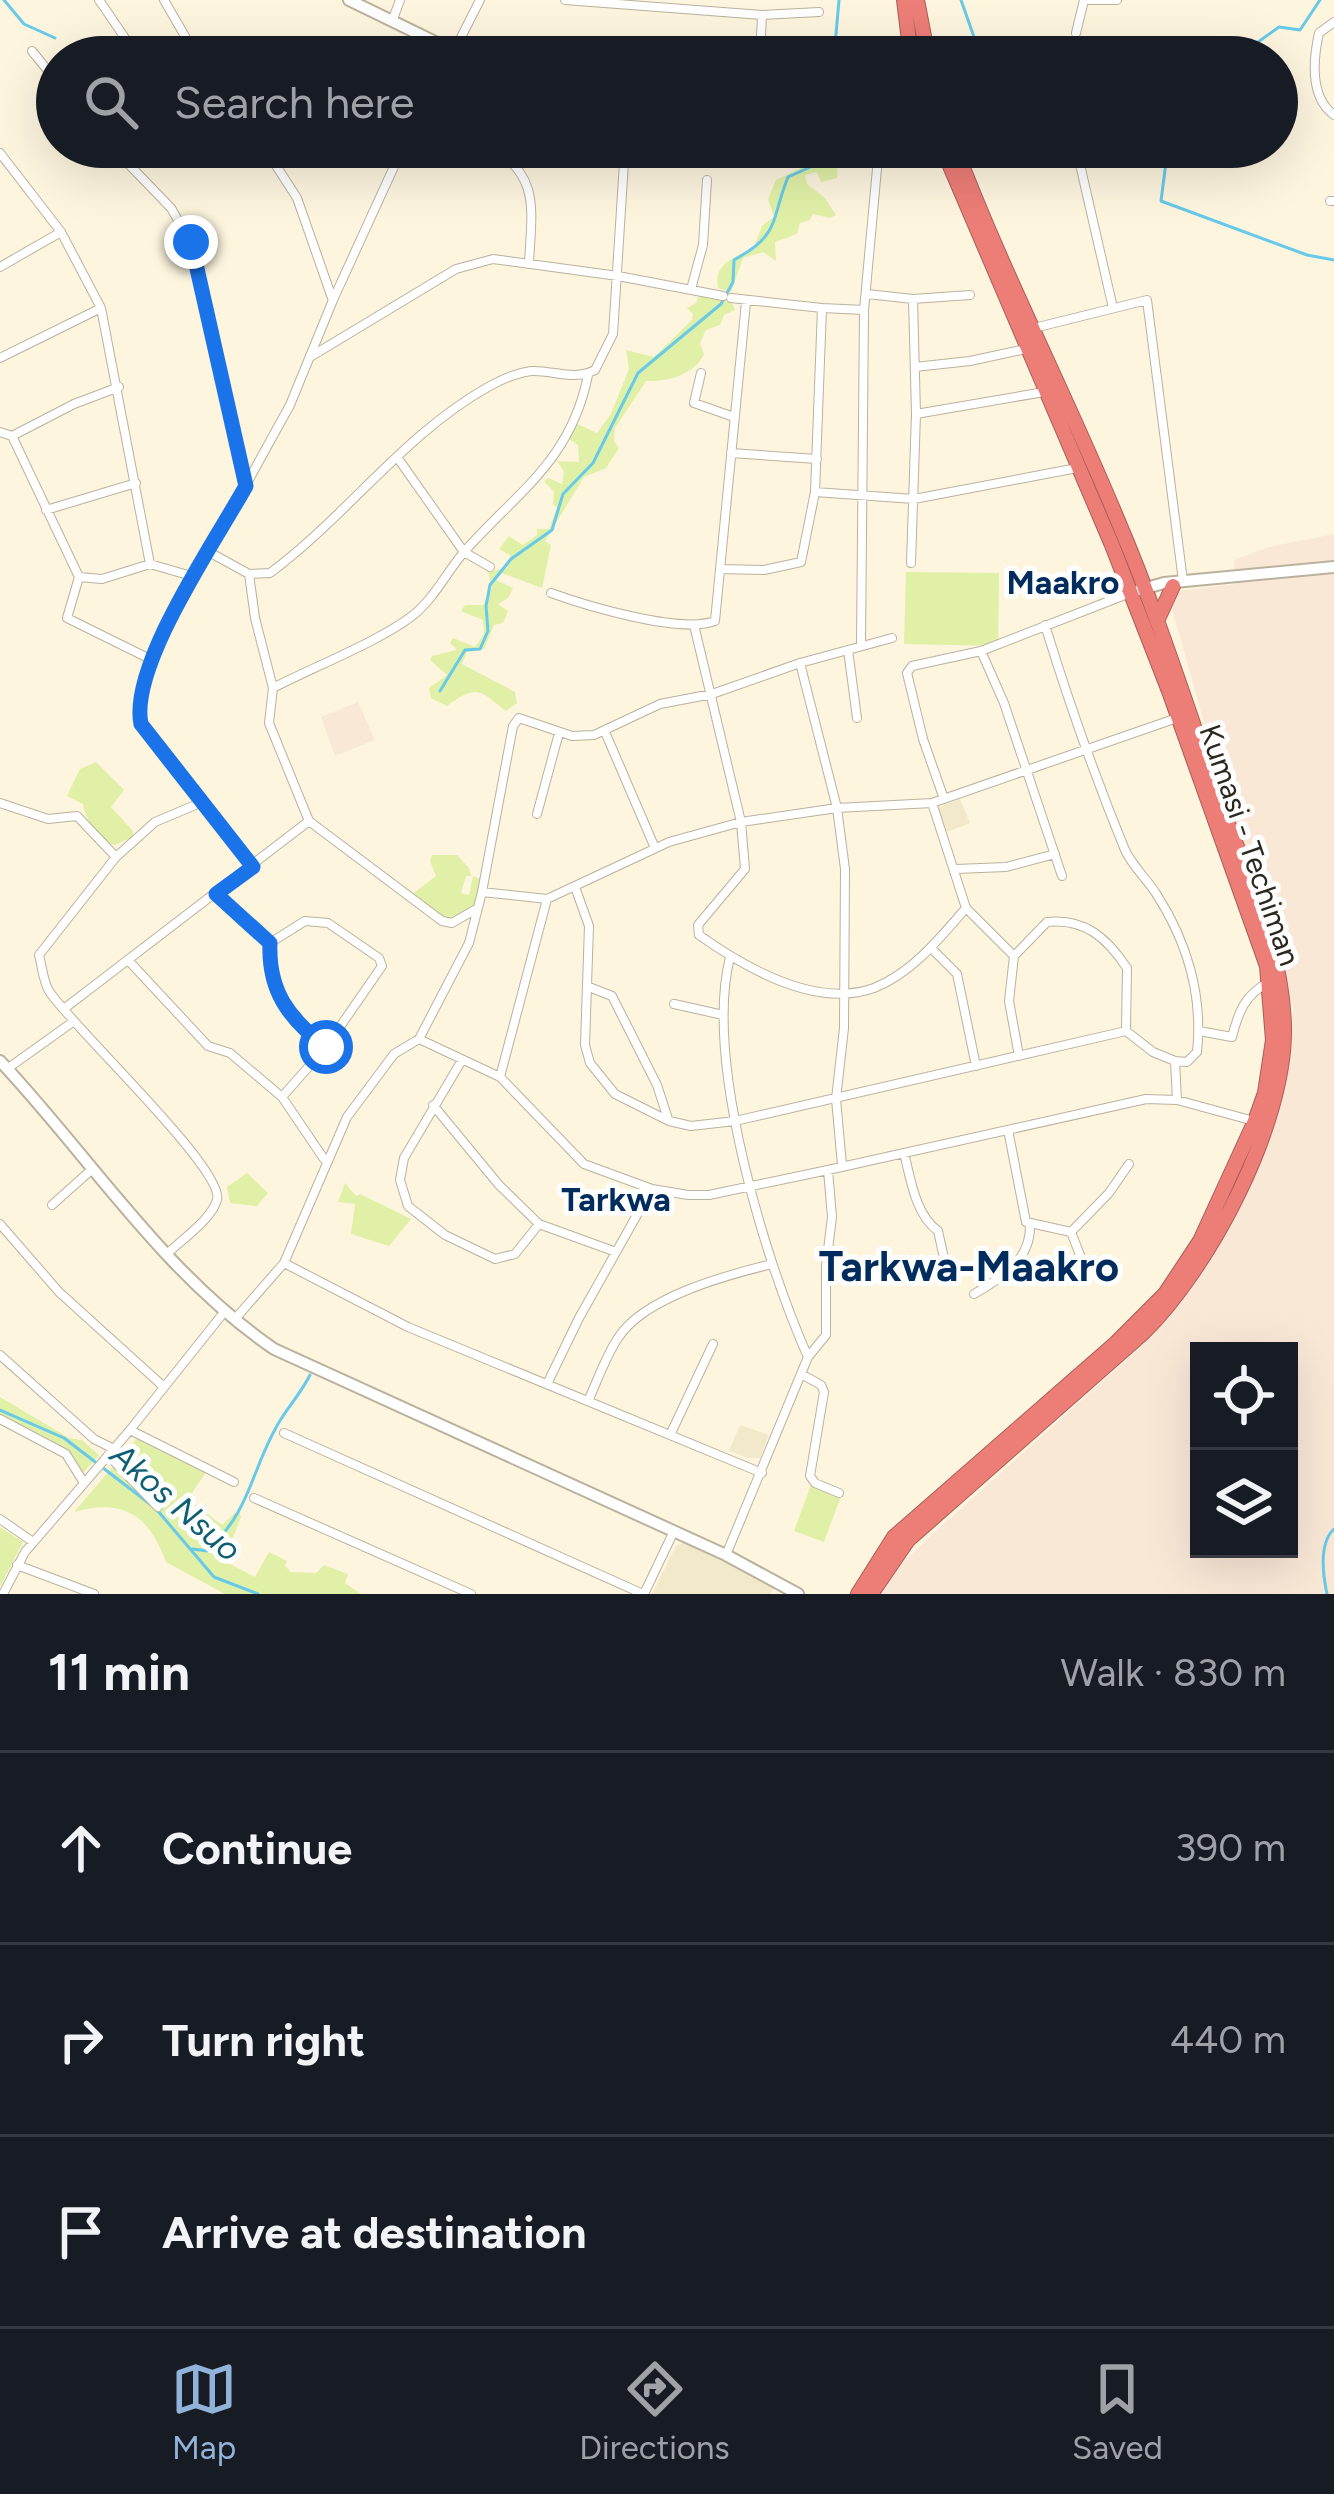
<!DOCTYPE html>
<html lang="en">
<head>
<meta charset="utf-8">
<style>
	:root { --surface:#171b24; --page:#242831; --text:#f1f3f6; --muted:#9ea1a6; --line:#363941; --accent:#92b3d9 }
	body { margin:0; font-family:Figtree,sans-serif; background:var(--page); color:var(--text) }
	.controls { position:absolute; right:36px; bottom:36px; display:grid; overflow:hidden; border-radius:0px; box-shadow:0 12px 48px #0002 }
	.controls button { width:108px; height:108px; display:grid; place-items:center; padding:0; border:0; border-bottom:3px solid var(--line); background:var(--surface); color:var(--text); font:60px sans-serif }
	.stop { position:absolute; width:36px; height:36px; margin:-27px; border:9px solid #1a73e8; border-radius:50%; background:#fff }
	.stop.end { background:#1a73e8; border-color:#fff; box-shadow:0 3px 12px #0008 }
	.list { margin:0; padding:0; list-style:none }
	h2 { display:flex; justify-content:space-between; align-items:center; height:156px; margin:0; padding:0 48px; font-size:51px }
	h2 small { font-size:39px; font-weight:400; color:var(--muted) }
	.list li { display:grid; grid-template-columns:78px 1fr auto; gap:36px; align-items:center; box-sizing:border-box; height:192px; padding:0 48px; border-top:3px solid var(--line) }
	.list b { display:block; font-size:45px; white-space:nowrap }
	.list em { font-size:39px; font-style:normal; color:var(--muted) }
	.icon { flex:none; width:66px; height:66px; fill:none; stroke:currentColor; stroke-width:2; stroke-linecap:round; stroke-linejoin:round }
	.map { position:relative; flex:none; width:1334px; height:1594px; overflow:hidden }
	.search { position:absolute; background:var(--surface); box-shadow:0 12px 48px #0002; left:36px; right:36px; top:36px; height:132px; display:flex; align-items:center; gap:30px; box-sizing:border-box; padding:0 42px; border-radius:66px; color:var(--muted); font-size:45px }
	.sheet { height:732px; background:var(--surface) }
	nav { display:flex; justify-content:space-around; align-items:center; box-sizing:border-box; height:168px; border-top:3px solid var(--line); background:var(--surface); font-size:33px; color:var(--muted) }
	nav a { display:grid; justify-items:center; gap:6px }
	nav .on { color:var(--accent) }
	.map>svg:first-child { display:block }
	.built { fill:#f2e8ca }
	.industrial { fill:#fae8d7; fill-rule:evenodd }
	.green { fill:#e0f0a7 }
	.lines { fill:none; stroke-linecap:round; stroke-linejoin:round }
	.stream { stroke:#68c9e9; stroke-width:3 }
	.street-casing { stroke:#bab29d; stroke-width:10 }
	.secondary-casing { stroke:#bab29d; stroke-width:14 }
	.highway-casing { stroke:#a95f58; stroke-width:16 }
	.street { stroke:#fff; stroke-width:8 }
	.secondary { stroke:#fff; stroke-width:10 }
	.highway { stroke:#ed7d77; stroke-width:14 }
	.route { stroke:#1a73e8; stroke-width:15 }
	.labels { text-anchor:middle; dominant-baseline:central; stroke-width:10; stroke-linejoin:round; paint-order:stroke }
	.street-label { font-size:30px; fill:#2b281f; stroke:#fff }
	.neighbourhood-label { font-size:33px; font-weight:bold; fill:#002c5e; stroke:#fff }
	.water-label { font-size:33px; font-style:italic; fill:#0e5f75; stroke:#fff }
	.district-label { font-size:42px; font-weight:bold; fill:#002c5e; stroke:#fff }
</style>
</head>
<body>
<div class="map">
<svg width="1334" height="1594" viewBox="0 0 1334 1594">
	<rect width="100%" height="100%" fill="#fdf5de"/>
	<path class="built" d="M960,799L970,823L947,832L937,808Z
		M740,1425L769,1435L760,1458H748L729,1451Z
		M685,1542L774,1586L771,1594H652L676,1546Z"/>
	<path class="industrial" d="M1334,534V1594H879L902,1563L935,1532L1145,1343L1189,1293L1239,1203L1279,1110L1290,1059L1293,1008L1279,943L1207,733L1172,609L1179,591L1236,584L1234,560L1269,547ZM1199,1351H1289V1549H1199Z
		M358,702L375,740L335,756L321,717Z"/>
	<path class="green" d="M818,147L838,152L837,178L821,182L817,172L805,175L807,184L824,197L836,215L830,218L813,214L810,220L800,223L797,234L775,242L776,261L763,252L743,258L731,292L718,288C713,263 735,258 754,247L762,226L774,217L768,199L776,180L818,160Z
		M700,293L732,303L735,310L724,315L720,325L706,330L700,343L704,354C695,375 666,382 646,381L615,428L614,441L619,448L606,468L584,477L545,541L551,545L542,588L502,573L496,580L513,588L508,598L498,604L508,611L503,623L494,625L484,649L467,652L462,664L515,692L517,703L506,711C480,691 478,683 447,706L431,698L429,688L447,675L430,660L432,656L457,650L450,643L453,638L475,647L484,634L483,620L461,611L465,605H483L492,587L488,572L507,568L510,555L499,549L509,536L523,545L537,535V529H549L557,507L553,505L554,492L544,481L548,478L562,484L564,472L557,461L579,462L578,445L567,438L575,423L597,433L611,414L629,369L626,350L654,357L692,320L693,314L687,308L696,303Z
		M906,572L999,573L998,646L904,644Z
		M96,762L124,790L111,807L133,831V837L115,845C99,843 86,820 83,804L67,796L80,769Z
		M432,855H457L469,868L471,876H466L461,893L469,895L473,876L480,879L474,906L452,919L434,914L411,895L436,876L430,861Z
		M247,1173L268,1193L257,1206L230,1203L227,1187Z
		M345,1183L356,1196L360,1194L411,1219L389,1246L351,1234L355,1204L338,1202Z
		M0,1397L69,1438L82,1440L99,1455L83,1473C69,1441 29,1431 0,1416Z
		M139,1436L206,1472L188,1499L222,1525L238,1510L241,1517L224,1561L255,1577L269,1552L287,1561L285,1566L291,1572L316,1573L324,1565L348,1574L345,1583L361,1594H225L166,1562C149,1515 123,1498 74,1512Z
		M811,1485L841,1496L824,1542L794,1531Z
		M0,1527L23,1542L0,1587Z"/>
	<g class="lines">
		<path class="stream" d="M4,0L24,24L55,38
			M961,0L981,57
			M834,57L839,0
			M1237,57L1279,27L1300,30L1320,0
			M1168,147L1161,201L1307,255L1334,260
			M440,691L465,650L480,649L488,631L486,606L490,585L511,559L552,530L563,494L593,463L638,373L721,304L733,282L734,260C781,234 770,222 788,177L817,164L823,156L822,147
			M0,1410L64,1438L150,1504
			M157,1510L214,1577L258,1594
			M193,1549L207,1551C252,1509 250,1472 278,1424C288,1407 301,1393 310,1375
			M1327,1594C1323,1575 1319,1543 1334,1529"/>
		<defs>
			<path id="street" d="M99,0L138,57
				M164,0L197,57
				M565,0L762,15L819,12
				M1085,0H1117
				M393,19L400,0
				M1334,22L1319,33C1313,60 1310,97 1334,115
				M1076,33L1084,0
				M32,51L57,82
				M451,57L480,0
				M760,57L762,15
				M112,147L171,208L191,243L245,484
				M264,147L297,198L332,298
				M490,147C542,175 531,214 529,264
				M1076,147L1113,308
				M0,153L61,232L101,308L150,564
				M1330,201H1334
				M0,267L61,232
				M691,289L703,245L707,180
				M867,294L913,299L970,295
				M731,298L822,308
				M864,310L822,308L815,492L914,499L1077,468
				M1034,328L1147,300L1183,581
				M310,357L456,269L493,259L618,276L723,296
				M0,358L101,308
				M915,367L970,361L1026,349
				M701,373L694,403L734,417
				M916,414L1044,392
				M0,432L12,436L74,404L119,387
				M12,436L79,577L102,579L150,564L195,577
				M731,453L817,459
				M397,457L464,552L490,567
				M46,510L136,483
				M209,552L249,574L270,573C346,517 404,434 488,387C502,379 516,373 531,371C553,370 574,381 595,370L613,334L625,147
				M911,563L916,414L913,299
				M720,569L764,570L801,562L815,492
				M249,574L255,618L273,688L269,723L309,821L442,921L452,923L478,908
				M79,577L67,618L150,659
				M551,593C587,606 680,634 715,621L746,302
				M694,625L741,822L745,869L698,925L699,935C744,967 816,1009 874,988C912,973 940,938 966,908
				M1045,625C1068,700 1095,777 1125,850C1133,867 1147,879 1157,895C1187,942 1203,996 1197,1052L1187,1062L1175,1061
				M861,645L864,310L879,147
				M848,650L857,718
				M981,651L1130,593
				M800,663L837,808L845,869L844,1028L836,1099L842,1165
				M273,688C311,668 380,641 412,616C434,599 446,573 464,552C517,492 571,461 588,375
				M605,732L655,848
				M944,799L923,739L907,673L912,666L981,651L1004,703L1062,876
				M0,803L48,819L77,816L116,857
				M932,803L966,908L1014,956L1009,1001L1019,1056
				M537,814L559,733
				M253,867L141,724L138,709L150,659L290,405L333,300L403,147
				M956,869L1006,867L1055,854
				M575,887L589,926L585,1045L590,1063L615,1094L669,1121L691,1126L735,1121L1126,1031L1153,1052L1175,1061L1177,1100
				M482,892L513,726L519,718L572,736L594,735L660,704L712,694L800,663L892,638
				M216,894L270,943
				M932,949L957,974L976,1066
				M1014,956L1047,922C1085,918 1107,938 1127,968L1126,1031
				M128,960L208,1046L230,1053L282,1097
				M589,987L612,996L657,1085L668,1119
				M674,1004L723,1015
				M65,1008L309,821
				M1199,1031L1232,1037C1239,1010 1245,995 1270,981
				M419,1039L500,1077L584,1164L652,1189L688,1195H709L828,1170L1146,1099L1177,1100L1254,1121
				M462,1060L404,1158L400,1180L408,1206L445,1235L495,1259L515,1254L539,1224
				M7,1069L74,1021
				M500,1077L547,899
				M433,1105L499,1185L539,1224L616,1252
				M1008,1130L1026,1222L1071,1232
				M904,1153C911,1180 915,1214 938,1231L944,1258
				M324,1159L282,1097L326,1047L382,966L379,958L328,923L305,921L270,943C268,991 289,1019 326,1047
				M52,1205L90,1171
				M0,1224L59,1292L164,1387
				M166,1255C181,1240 211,1220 217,1200C226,1170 72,1027 49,991C43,981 42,966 39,955L116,857L155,822L200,803
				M1080,1255L1071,1232L1109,1193L1129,1164
				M284,1263L408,1327L762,1473
				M974,1294C1002,1278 1031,1260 1030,1225
				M235,1319L284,1263L347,1117L394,1054L419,1039L469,943L482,892L547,899L669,842L741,822L837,808L932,803L1177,718
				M0,1355L94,1439L114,1449
				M808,1357L826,1335V1266L832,1217L828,1170
				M803,1375L821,1385L824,1392L810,1476L815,1483L839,1493
				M547,1384L579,1318L651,1190
				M589,1399C598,1379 606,1356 618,1338C644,1297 727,1275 772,1264
				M0,1419L66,1454L84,1483
				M130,1430L234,1482
				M284,1433L643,1594
				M671,1433L713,1344
				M108,1455L158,1507
				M254,1498L471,1594
				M0,1519L33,1542
				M726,1555L808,1357C765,1261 704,1060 730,957
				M17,1565L94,1594
				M3,1594L25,1552L130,1430L225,1311
				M644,1594L674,1531"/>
			<path id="secondary" d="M349,0L466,57
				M1139,590L1164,583L1334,567
				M0,1061C91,1158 162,1272 274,1349L726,1555L798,1594"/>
			<path id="highway" d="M904,0L911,57
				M917,0L928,57
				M1157,621L1173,586
				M858,1594L894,1537L1116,1343L1165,1294L1200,1241L1255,1121L1265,1093L1273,1040L1267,966L1169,691L1112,545L942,147
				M871,1594L908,1540L1142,1334C1210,1268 1286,1123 1284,1027C1283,947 1243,868 1217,793C1185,702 1156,610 1118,521C1066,395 1003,274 955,147"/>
		</defs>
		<use href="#street" class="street-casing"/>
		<use href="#secondary" class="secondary-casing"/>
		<use href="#highway" class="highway-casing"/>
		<use href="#street" class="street"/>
		<use href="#secondary" class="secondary"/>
		<use href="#highway" class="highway"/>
	</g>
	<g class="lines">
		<path class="route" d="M191,242L246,486C216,540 129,666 141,724L253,867L216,894L270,943C268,991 289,1019 326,1047"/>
	</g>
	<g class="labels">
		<g class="street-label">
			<text transform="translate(1250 845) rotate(71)">Kumasi - Techiman</text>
		</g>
		<g class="neighbourhood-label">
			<text x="1063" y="582">Maakro</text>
			<text x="616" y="1199">Tarkwa</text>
		</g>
		<g class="water-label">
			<text transform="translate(176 1502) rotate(41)">Akos Nsuo</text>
		</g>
		<g class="district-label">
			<text x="969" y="1266">Tarkwa-Maakro</text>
		</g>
	</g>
</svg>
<div class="controls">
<button><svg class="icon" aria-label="locate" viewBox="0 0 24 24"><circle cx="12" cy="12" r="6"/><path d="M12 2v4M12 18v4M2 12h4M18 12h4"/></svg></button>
<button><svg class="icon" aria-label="layers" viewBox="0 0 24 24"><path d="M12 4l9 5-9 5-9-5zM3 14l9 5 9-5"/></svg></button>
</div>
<div class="stop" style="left:326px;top:1047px"></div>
<div class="stop end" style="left:191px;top:242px"></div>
<div class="search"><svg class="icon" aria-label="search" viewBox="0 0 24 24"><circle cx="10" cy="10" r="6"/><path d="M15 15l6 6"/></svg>Search here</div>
</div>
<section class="sheet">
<h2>11 min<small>Walk · 830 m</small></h2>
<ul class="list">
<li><svg class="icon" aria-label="ahead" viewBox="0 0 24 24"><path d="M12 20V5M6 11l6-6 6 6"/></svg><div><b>Continue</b></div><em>390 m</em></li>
<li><svg class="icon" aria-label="right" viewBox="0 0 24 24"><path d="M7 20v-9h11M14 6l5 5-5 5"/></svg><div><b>Turn right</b></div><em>440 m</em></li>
<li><svg class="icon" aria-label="arrive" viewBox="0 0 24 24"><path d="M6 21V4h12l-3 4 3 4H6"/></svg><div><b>Arrive at destination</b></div></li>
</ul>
</section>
<nav>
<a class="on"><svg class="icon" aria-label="map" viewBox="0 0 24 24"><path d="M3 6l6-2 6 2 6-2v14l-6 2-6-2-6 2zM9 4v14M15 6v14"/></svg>Map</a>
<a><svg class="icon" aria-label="directions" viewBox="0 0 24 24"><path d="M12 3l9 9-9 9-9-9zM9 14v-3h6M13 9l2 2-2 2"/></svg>Directions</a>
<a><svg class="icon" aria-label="saved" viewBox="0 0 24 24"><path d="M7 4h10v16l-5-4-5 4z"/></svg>Saved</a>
</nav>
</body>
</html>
